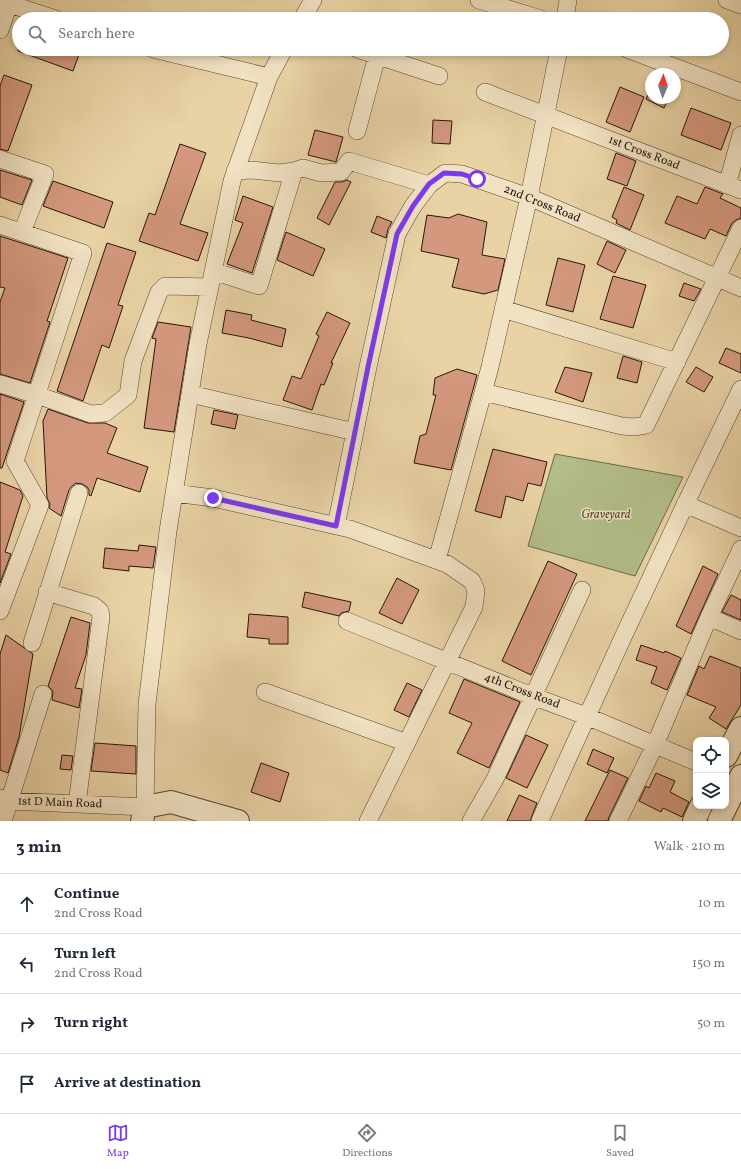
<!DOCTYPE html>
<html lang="en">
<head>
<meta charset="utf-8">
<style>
	:root { --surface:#fff; --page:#f6f6f7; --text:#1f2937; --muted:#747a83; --line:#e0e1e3; --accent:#7c3aed }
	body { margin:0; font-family:Vollkorn,serif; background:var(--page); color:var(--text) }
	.controls { position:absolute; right:12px; bottom:12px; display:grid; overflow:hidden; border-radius:8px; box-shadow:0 2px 6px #0003 }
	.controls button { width:36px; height:36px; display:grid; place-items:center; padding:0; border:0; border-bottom:1px solid var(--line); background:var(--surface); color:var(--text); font:20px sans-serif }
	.compass { position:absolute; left:645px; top:68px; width:36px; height:36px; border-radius:50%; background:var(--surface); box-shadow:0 2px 6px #0003; rotate:2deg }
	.stop { position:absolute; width:12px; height:12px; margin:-9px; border:3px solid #7c3aed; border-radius:50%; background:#fff }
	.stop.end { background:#7c3aed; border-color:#fff; box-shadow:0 1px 4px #0008 }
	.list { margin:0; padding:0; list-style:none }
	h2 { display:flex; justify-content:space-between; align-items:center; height:52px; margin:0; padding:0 16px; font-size:17px }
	h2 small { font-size:13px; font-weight:400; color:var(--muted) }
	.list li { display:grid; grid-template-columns:26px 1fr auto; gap:12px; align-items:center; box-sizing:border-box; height:60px; padding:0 16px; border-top:1px solid var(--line) }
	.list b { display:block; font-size:15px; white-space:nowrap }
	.list p { margin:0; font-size:13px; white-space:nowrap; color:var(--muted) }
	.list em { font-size:13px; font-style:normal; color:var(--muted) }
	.icon { flex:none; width:22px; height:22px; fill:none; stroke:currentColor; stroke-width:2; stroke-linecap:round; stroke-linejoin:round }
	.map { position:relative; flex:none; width:741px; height:821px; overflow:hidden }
	.search { position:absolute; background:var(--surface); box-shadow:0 2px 6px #0003; left:12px; right:12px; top:12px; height:44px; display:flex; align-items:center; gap:10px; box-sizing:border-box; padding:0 14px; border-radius:22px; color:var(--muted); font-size:15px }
	.sheet { height:292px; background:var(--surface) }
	nav { display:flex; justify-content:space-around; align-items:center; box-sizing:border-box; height:56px; border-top:1px solid var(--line); background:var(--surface); font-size:11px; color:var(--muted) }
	nav a { display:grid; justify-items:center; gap:2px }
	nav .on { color:var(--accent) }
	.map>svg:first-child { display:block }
	.green { fill:#b2bd8a; stroke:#6c6a4a }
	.building { fill:#d4987e; stroke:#26160a }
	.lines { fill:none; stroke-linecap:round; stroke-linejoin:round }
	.minor-casing { stroke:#574531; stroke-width:18 }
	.tertiary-casing { stroke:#574531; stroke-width:24 }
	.minor { stroke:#f1e2c4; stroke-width:17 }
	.tertiary { stroke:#f1e2c4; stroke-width:22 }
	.route { stroke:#7c3aed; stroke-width:5 }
	.labels { text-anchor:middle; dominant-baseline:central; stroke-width:3; stroke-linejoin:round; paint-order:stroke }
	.street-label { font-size:12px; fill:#26160a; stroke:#f1e2c4 }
	.park-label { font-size:12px; font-style:italic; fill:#504830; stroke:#f1e2c4 }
</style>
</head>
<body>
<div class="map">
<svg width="741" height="821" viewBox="0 0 741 821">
	<rect width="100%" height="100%" fill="#e9d3a5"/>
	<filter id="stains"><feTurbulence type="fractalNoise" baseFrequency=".005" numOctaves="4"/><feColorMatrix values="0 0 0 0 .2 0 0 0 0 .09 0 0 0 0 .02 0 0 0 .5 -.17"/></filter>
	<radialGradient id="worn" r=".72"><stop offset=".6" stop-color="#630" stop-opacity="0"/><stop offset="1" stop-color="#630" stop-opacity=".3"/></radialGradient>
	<path class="green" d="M555,454L683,477L635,576L528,546Z"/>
	<path class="building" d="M18,49H81L73,71L18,51Z
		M4,75L32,85L8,151L0,149V86Z
		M620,87L644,97L630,132L606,122Z
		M651,89V98H669L664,108L646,99Z
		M691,108L731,123L721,150L681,135Z
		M433,120L452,121L450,144L432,143Z
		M315,130L343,137L336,162L308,155Z
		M180,144L206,153L180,224L208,233L198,261L139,241L149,213L155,215Z
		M616,153L636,161L627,186L607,179Z
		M0,170L32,180L22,205L0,197Z
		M347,180L351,182L329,225L317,218L335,182H342Z
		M53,181L113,202L104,228L43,206Z
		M624,187L644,195L630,230L616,223L617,220L612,217Z
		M705,187L723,194L720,198L741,208V218L736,220L732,223L726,236L710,229L705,239L665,223L677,196L697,204Z
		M243,196L273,207L252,273L227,264L243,223L235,220Z
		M458,214L487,222L482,255L505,259L498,290L484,294L452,287L459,259L421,251L427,215L449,218Z
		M377,216L392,222L388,229L386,238L371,232Z
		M286,232L325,249L313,276L277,260Z
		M0,236L68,258L47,321L50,322L30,383L0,374V302L5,288L0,287Z
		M607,241L626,250L615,273L597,264Z
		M107,243L136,252L118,305L123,306L109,348L102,345L83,401L57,391Z
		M558,258L585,265L573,312L546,305Z
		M613,276L646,285L633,328L600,319Z
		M684,283L701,289L694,301L679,296Z
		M226,310L252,315L251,320L286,329L282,347L249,338L222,333Z
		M327,312L350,323L331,363H333L324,385L321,384L312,410L283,400L292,376L301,379L319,336L316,334Z
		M158,322L191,327L174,432L144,428L156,339L152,338Z
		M726,348L741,354V373L719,363Z
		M623,356L642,362L637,383L617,378Z
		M565,367L592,373L583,402L555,392Z
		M696,367L713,377L704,392L686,382Z
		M457,369L477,375L451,470L414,463L420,436L426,434L436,395H433L435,378Z
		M0,394L24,402L2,468H0Z
		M48,409L88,423H105L117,428L107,453L148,467L140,492L97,478L91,496L89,495V490L87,487L82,484L76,483L72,486L69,490L61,516L49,508L50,504L47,498L43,421Z
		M214,410L238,415L235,429L211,424Z
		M493,449L547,462L541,486L528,483L523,501L506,496L501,518L475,511Z
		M0,482L20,490L23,496L5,552L11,554L0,583Z
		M139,545L156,547L153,568L129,566V571L103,568L105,548L138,551Z
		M548,561L577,574L531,675L502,661Z
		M703,566L718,574L691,634L676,626Z
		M397,578L419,590L402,624L379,613Z
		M305,592L351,602L349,611L341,613L339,616L302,607Z
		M731,595L741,600V620L722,612Z
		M249,614L288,617V644H269V639L247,637Z
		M71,617L90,623L86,655L75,688L82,689L79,708L52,700L53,691L48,686Z
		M6,635L33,654L19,737L8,773L0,770V654Z
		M641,645L664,653L665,651L681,658L667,690L651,683L657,667L636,660Z
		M710,656L741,668V705L726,729L709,718L716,707L687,695L699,666L704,669Z
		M464,679L520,702L489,768L457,753L472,723L449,713Z
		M407,683L422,690L409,717L394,710Z
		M526,735L548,745L527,788L506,778Z
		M95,743L136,746V774L91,771Z
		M593,749L614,758L607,773L587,764Z
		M62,755L73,756L71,770L60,769Z
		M261,763L289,773L280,802L251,792Z
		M610,770L628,778L609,817L608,821H585Z
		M656,773L675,781L670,792L689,802L682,817L663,808L661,812L639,801L646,786L649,788Z
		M519,795L537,803L530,821H507Z"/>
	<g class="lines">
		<defs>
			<path id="minor" d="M479,0L541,19
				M727,0L741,5
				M0,1L56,19
				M302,19L313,0
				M565,19L568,0
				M0,30L9,4V0
				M153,49L269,77
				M357,49L439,76
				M627,49L741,92
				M485,92L741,190
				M357,131L377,56
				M0,159L45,174L22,232
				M235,171L252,170L280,173L294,171L303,168L321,173L341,172L349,161L429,185
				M727,185L741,135
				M0,225L83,253L15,461L40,505L0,611
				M213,271L259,286L294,171
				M503,309L677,362
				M0,384L37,395L91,414L105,413L128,395L133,361L159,292L165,286L210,287
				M483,392L622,426L634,427L646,425L741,228
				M190,394L355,432
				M174,493L213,498L350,529L447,564L472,581L476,591L474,607L368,821
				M685,504L741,528
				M336,526L368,367L397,234L413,206L429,185L445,173L462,174L529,197L741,288
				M437,560L490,367L529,197L559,49
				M47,592L94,606L100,611L101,617L77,804
				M709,617L741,631
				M347,621L532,696L586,716L696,762
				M32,643L79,493
				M265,692L407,743
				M0,798L9,801L145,807L147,704L168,531L198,344L232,181L269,77L284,49
				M3,821L43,694
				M471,821L495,779L582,590
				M540,821C604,676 671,532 741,389
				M618,821L655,745L709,617L741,549"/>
			<path id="tertiary" d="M726,756L741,728
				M142,821L145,807L171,802L238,821
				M694,821L701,806
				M719,821L741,776"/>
		</defs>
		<use href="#minor" class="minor-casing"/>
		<use href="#tertiary" class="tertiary-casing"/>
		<use href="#minor" class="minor"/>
		<use href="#tertiary" class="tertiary"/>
	</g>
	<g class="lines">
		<path class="route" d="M213,498L336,526L368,367L397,234L413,206L429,184L444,173L462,174L477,179"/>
	</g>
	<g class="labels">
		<g class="street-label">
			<text transform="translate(644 153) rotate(21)">1st Cross Road</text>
			<text transform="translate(542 204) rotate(22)">2nd Cross Road</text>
			<text transform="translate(522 691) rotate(21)">4th Cross Road</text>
			<text transform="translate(60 803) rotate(2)">1st D Main Road</text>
		</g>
		<g class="park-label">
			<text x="606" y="515">Graveyard</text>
		</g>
	</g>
	<rect width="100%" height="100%" filter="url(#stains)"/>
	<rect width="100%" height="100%" fill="url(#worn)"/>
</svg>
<div class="controls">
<button><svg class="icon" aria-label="locate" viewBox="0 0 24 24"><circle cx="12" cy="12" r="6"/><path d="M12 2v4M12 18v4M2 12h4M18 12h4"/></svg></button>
<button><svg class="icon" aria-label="layers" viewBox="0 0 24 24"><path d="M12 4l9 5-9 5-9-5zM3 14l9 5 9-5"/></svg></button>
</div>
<svg class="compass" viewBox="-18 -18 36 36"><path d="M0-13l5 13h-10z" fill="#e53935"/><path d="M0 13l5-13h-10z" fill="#747a83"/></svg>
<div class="stop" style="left:477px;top:179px"></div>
<div class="stop end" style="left:213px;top:498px"></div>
<div class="search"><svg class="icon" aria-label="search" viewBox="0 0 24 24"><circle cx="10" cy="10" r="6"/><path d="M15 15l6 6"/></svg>Search here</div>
</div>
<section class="sheet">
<h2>3 min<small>Walk · 210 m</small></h2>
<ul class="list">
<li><svg class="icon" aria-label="ahead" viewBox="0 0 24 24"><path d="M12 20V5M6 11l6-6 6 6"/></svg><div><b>Continue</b><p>2nd Cross Road</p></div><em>10 m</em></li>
<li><svg class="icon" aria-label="left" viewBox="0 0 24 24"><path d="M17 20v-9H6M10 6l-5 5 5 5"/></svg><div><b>Turn left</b><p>2nd Cross Road</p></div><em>150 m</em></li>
<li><svg class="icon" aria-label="right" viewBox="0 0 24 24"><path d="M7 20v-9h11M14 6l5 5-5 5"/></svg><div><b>Turn right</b></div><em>50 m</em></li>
<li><svg class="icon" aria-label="arrive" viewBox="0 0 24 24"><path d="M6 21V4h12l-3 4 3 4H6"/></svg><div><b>Arrive at destination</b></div></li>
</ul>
</section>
<nav>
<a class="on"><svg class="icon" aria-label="map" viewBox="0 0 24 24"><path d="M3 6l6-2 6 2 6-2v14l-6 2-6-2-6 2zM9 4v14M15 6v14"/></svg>Map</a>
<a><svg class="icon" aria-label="directions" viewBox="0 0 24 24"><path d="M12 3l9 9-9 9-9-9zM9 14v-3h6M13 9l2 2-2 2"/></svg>Directions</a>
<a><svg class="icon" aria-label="saved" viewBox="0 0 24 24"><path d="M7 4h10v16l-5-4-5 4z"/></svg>Saved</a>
</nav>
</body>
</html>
